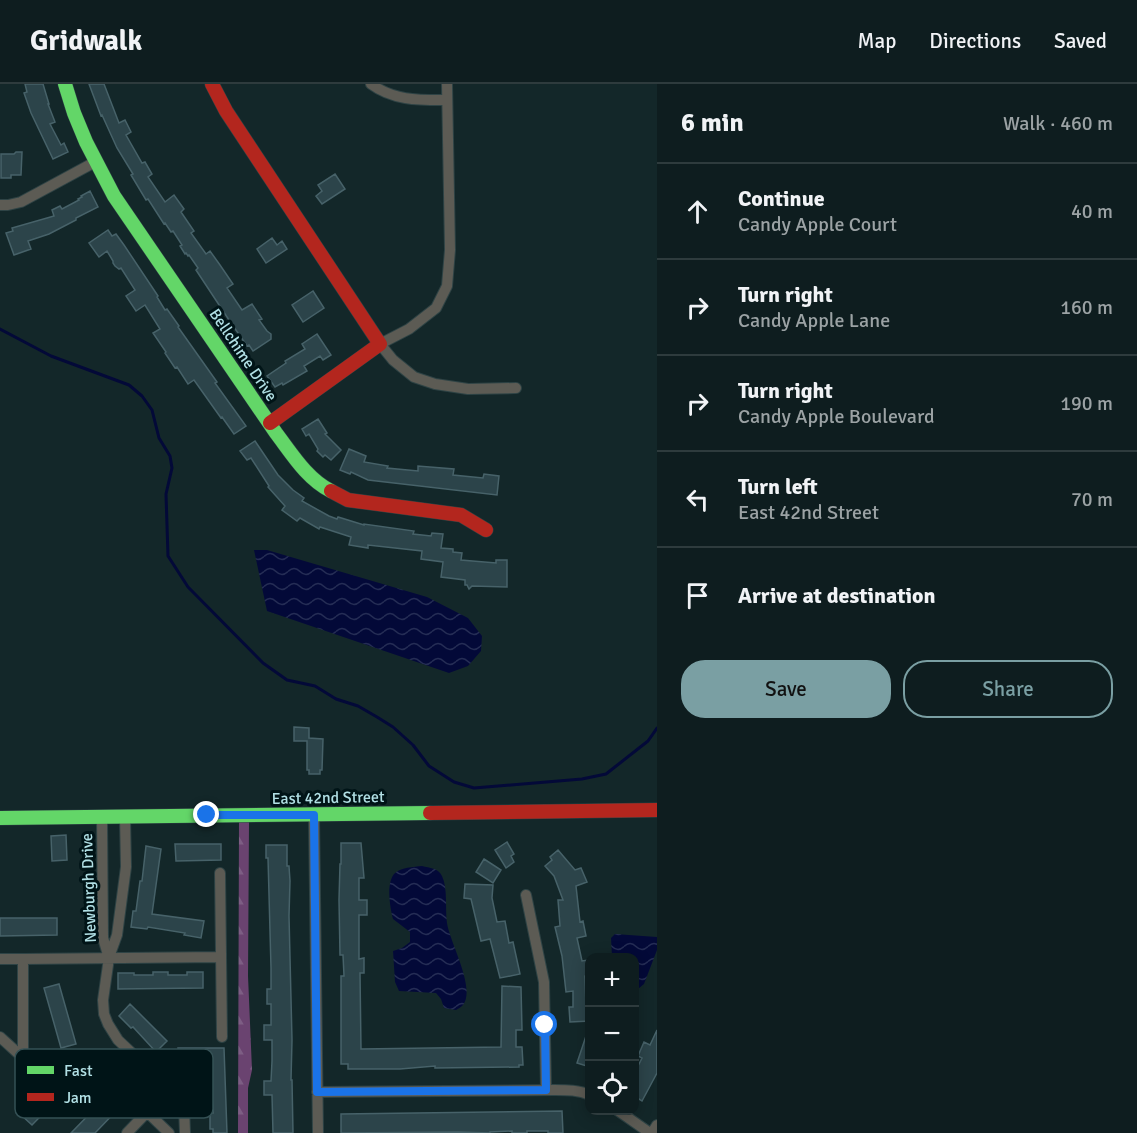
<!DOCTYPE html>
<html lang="en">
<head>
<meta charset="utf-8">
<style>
	:root { --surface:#0e1d1f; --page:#1c2a2c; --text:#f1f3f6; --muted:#9ba2a4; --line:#2e3b3d; --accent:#7a9fa3 }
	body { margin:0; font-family:Signika,sans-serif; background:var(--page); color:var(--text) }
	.controls { position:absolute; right:18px; bottom:18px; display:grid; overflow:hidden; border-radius:12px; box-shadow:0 3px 15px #0003 }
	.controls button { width:54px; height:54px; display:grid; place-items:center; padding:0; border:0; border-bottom:2px solid var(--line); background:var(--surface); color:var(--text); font:30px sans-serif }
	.stop { position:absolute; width:18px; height:18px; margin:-14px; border:4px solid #1a73e8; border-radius:50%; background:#fff }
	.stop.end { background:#1a73e8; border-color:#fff; box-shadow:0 2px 6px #0008 }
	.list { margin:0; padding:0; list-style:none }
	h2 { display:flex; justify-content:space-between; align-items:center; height:78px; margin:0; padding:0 24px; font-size:26px }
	h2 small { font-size:20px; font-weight:400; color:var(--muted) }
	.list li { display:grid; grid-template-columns:39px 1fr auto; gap:18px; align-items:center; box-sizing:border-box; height:96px; padding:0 24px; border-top:2px solid var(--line) }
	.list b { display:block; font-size:22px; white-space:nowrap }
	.list p { margin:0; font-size:20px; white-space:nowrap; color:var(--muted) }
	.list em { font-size:20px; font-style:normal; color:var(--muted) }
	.actions { display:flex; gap:12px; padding:18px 24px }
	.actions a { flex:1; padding:14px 0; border:2px solid var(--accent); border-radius:24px; text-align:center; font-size:21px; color:var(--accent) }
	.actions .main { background:var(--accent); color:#111 }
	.icon { flex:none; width:33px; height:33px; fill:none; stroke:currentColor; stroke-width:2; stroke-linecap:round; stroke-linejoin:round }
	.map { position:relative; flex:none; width:657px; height:1049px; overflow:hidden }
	header { display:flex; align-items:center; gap:36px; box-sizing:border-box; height:84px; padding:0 30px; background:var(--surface); border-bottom:2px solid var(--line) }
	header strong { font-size:28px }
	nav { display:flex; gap:33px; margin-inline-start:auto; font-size:21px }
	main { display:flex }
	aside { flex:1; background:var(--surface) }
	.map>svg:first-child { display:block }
	.forest { fill:url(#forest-firs) }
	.water { fill:url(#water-waves) }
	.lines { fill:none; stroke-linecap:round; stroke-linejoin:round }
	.stream { stroke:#030938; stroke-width:3 }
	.building { fill:#2c444a; stroke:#476269; stroke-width:1.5 }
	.street-casing { stroke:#2e4345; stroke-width:12 }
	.fast-casing { stroke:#2e4345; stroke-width:15 }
	.jam-casing { stroke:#2e4345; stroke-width:15 }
	.street { stroke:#5c5b54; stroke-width:10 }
	.fast { stroke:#63d668; stroke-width:14 }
	.jam { stroke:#b3261e; stroke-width:14 }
	.route { stroke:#1a73e8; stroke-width:8 }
	.labels { text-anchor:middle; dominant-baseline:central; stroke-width:6; stroke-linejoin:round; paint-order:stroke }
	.street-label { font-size:16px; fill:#b1e0e5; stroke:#001417 }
	.key { fill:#001417; stroke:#355155; stroke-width:1.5 }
	.key-label { font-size:16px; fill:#b1e0e5 }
</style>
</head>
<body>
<header>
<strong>Gridwalk</strong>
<nav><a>Map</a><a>Directions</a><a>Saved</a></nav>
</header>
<main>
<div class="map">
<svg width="657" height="1049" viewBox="0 0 657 1049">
	<defs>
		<pattern id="forest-firs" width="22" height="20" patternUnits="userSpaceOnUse" patternTransform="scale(1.5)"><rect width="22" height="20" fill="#6a4370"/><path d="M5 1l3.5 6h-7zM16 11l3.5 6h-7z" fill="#7d5e84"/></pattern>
		<pattern id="water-waves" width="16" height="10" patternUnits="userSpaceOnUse" patternTransform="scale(1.5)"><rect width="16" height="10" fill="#030938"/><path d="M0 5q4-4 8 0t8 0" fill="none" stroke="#252d55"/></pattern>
	</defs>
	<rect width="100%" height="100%" fill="#132729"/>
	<path class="forest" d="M239,736L249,737L248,892L252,986L248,1004V1049H238Z"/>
	<path class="water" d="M254,466H267L427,513L468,534L482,552L481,567L468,582L449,589L267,527Z
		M422,782C430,784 438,784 442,792C448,804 445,826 447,839C450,859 476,904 463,921C461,923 458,925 456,926L444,924L441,915L436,909L399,907L395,898L393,867L402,864L410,858V848L393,835C390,824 386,800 394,790C400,783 414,783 422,782Z
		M615,850L657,853V866L644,900L638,905L635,906L634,874L612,873L611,854Z"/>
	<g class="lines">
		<path class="stream" d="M0,245L51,272L129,301L142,312L152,326L159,354L170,372L172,384L166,410L168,472L188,503L263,579L287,596L315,602L336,615L358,622L377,633L393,643L413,661L429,682L454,698L474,704L582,695L606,690L648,657L657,644"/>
	</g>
	<path class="building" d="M25,0H43L49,20H48L55,38L50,40L61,61L64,59L68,68L53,75L31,29L24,9L27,8Z
		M89,0H104L119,39L125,36L131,48L126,51L142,79L145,78L152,90L148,93L165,118L174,111L184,125L181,128L194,147L191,149L206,170L210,167L220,181L233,200L227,204L242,226L252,220L262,235L259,236L267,247L271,250V255L253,267L249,261L247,262L229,236L196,186L198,184L189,171L188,172L186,169L185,170L180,162L182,161L173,147L171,148L165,139L164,140L148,115L146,116L131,91L133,90L117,64L102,31L101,32Z
		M16,68H22L21,91H11V94H1V70H14Z
		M335,90L345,105L322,120L316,112L322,107L318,101Z
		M90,107L98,123L76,134V136L49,150L28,157L31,165L14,171L6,149L13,147L12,144L54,132L52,126L60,122L62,125L79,116L78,115L82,113L81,112Z
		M108,146L112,152L116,150L124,161L158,212L157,213L165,226L167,225L179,242L178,243L217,298L215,299L246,342L234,350L222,333L221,334L194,296L188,300L177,283L175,284L165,269L166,268L153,249L160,245L145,221L136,227L126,212L135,206L121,184L119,185L115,182L113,179V177L107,167L99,173L89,159Z
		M272,154L277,161L282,157L287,165L266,179L257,165Z
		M313,207L324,224L303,238L292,221Z
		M317,250L331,271L323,276L320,272L304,282L307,287L283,301L282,299L275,303L267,292L286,279L285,277L305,265L302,260Z
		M318,335L327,349L325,350L341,366L331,376L325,371L323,373L317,367L318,365L309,350L306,352L302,345Z
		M255,357L278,391L293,406L304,414L302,417L329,432L337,435L338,433L364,441V440L414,447L413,450L431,452L432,449L443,450L441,464L453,465V468L462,469L461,476L496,479V476H507V503L472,502L469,505L467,501H465V496L441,493L443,478L421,475L422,467L368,461V464L349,461L351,453L320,443L319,445L300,434L297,437L282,426L285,422L268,403L269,402L251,374L247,376L240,367Z
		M349,365L366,372L364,378L388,382L387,384L418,387V382L454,385L453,391L483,394L484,390L499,392L497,411L368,396L351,388L350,390L340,386Z
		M294,643L309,644V654L323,655L322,686H320V690H309V686H307V657H294Z
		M66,751L67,776L52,777L51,752Z
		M507,758L514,770L511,772L514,778L506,784L495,766Z
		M341,759H361L364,794H359V816H367V831H359V875L364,874V889H360L361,965L501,963L502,902L521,903L522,946H516V963H522L523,981H519V983L435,984V982L400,985H348V980H341V892H344L343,871H340L339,816L340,780H341Z
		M175,760H221V776L176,777Z
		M266,761H287V782H289L290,797L289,832L292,956L291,996H292L293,1049H273L272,1011H264V997H271L272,977V956H264V941H271V920H267V905H271V884L268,774H266Z
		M146,762L161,765L152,830L204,837L201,854L184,851L185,849L148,843L147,845L131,843L133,827H136L140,797H142Z
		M558,766L575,786L581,784L587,798L576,802L580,838L583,837L586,852L577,854L582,877L588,876L590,885V891L585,892L586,922H590V937L570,938L569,923H573V907L566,908L562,872L555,843L560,842L558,816H563L554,792L545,782L552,776L550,773Z
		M484,775L501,786L493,799L476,788Z
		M465,800L493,801L492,814L497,838L505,837L509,859L513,858L520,890L500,894L490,855L481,857L471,815L464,814Z
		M0,834H57V851L0,852Z
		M153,888H168V891H187V888H203V904L118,905V889H134V891H153Z
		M59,900L76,960L61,964L44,904Z
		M130,920L167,957L156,968L133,943L131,944L119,932Z
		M588,946H590V983L577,979Z
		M657,946V989L642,1017L634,1012V990L642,974L638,972L644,958L650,961Z
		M178,964H224L227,1049H213V1045H210V1029H213L212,1010H210V980L179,981Z
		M72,976L84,988L32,1041L20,1030Z
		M108,1011L120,1023L95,1049H71Z
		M562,1027L563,1049H548V1047H527V1049H512V1047L490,1048V1049L458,1048L341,1049V1030Z"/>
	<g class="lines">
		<defs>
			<path id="street" d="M371,0C394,17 420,16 447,16
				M447,0L450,166L447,202L436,224L409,245L380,260L393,276L414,293L435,300L468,305L516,304
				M0,121H8L21,118L95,78
				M314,731L318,1049
				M102,734L103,854L109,874L103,916L104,930L108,940L118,956L153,989V1016L151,1024L127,1049
				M220,789L222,953
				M526,811L544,898L546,1006
				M109,873L117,851L126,783L125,733
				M0,875H23V971L21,972L0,953
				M23,875L221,873
				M153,989L162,994L183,997L185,1049
				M317,1008L555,1006C567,1006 579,1006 590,1011
				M617,1026L650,1049
				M147,1028L169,1049
				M652,1049L657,1041"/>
			<path id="fast" d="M65,0L74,29L86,58L114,112L276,349C292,370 307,395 331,407
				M0,734L430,729"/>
			<path id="jam" d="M212,0L226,27L380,260L270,339
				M331,407L348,416L461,431L486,446
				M430,729L657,726"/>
		</defs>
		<use href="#street" class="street-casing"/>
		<use href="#fast" class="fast-casing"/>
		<use href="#jam" class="jam-casing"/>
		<use href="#street" class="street"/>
		<use href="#fast" class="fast"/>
		<use href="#jam" class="jam"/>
	</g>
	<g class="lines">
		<path class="route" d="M207,731H314L317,1008L546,1006L545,941"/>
	</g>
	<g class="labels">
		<g class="street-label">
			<text transform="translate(243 271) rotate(56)">Bellchime Drive</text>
			<text transform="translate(328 714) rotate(-1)">East 42nd Street</text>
			<text transform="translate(89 804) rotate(-92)">Newburgh Drive</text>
		</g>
	</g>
	<rect x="15" y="965" width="198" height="69" rx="9" class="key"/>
	<rect x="27" y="982" width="27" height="8" fill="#63d668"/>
	<rect x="27" y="1009" width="27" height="8" fill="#b3261e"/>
	<g class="key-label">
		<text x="64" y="992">Fast</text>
		<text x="64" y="1019">Jam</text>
	</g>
</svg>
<div class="controls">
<button>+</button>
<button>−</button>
<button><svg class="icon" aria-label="locate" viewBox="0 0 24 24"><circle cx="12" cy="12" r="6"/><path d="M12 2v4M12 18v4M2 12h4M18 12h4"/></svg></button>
</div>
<div class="stop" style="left:545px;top:941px"></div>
<div class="stop end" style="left:207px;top:731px"></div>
</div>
<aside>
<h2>6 min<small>Walk · 460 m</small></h2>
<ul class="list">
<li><svg class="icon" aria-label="ahead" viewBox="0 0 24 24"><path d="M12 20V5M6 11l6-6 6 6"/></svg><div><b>Continue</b><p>Candy Apple Court</p></div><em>40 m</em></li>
<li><svg class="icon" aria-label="right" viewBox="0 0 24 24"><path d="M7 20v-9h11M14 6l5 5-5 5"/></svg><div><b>Turn right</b><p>Candy Apple Lane</p></div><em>160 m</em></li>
<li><svg class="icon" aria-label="right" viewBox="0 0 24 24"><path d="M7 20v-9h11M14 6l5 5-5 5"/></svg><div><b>Turn right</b><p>Candy Apple Boulevard</p></div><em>190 m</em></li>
<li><svg class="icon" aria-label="left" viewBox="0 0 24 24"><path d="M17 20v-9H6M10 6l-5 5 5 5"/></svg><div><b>Turn left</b><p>East 42nd Street</p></div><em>70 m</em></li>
<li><svg class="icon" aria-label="arrive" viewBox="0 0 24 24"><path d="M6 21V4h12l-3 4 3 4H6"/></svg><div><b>Arrive at destination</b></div></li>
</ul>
<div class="actions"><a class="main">Save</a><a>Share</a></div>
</aside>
</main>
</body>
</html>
